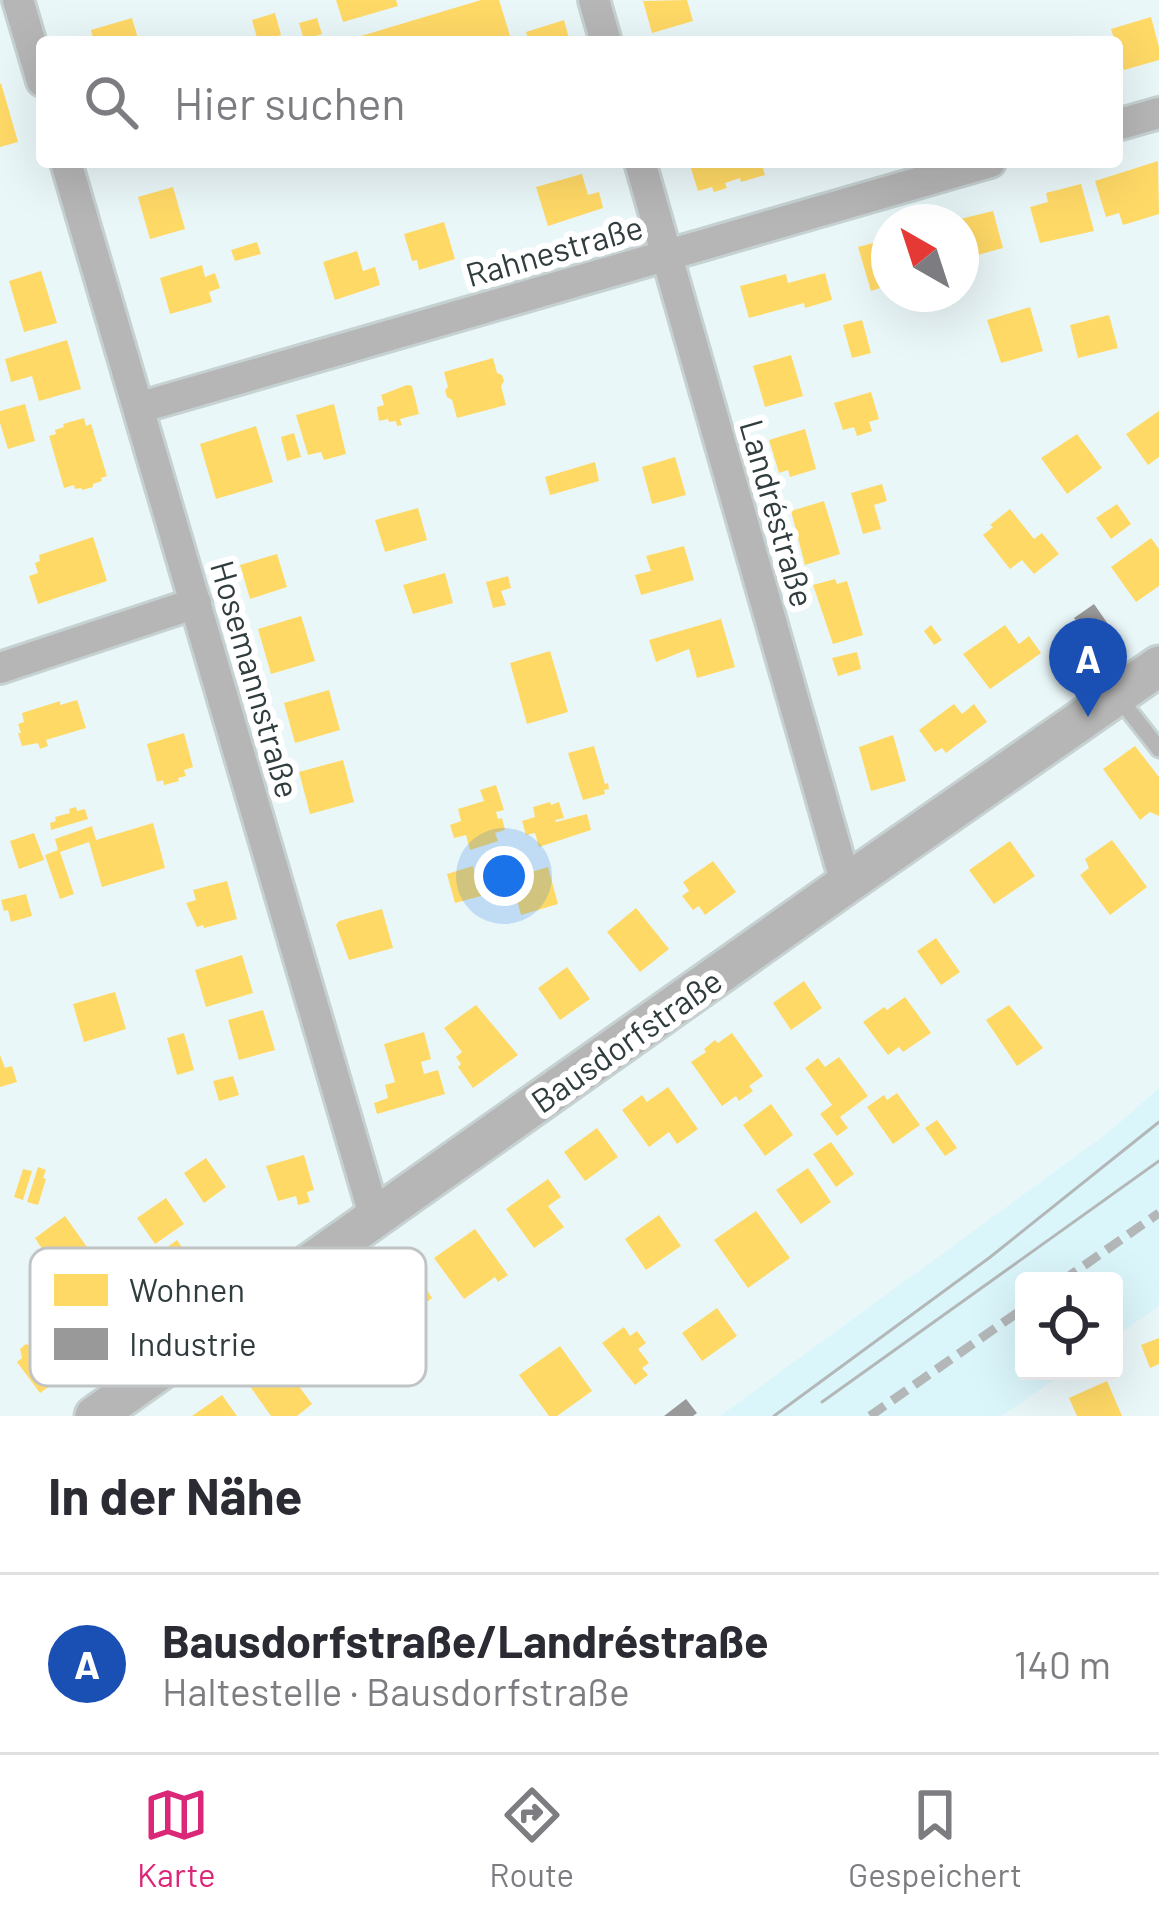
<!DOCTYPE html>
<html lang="de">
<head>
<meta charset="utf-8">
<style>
	:root { --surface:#fff; --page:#f7f7f7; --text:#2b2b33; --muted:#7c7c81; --line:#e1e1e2; --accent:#db2777 }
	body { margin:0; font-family:Barlow,sans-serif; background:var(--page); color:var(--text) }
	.controls { position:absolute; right:36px; bottom:36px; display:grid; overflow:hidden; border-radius:12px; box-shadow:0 12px 48px #0002 }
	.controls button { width:108px; height:108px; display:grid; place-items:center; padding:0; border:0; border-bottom:3px solid var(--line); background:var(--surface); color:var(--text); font:60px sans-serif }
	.compass { position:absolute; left:871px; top:204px; width:108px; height:108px; border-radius:50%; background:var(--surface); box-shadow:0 12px 48px #0002; rotate:321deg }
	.you { position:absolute; left:504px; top:876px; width:42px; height:42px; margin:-30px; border:9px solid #fff; border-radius:50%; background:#1a73e8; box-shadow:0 0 0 18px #1a73e833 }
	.badge { display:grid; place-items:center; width:78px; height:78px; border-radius:50%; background:var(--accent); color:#fff; font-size:39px; font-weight:700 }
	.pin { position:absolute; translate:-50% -99px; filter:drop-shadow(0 3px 6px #0008) }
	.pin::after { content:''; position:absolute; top:63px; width:42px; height:36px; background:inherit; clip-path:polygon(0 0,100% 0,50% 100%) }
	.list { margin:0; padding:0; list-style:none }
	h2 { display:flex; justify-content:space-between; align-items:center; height:156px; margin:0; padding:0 48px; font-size:51px }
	h2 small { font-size:39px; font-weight:400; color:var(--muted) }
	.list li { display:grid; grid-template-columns:78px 1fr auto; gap:36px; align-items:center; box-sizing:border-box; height:180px; padding:0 48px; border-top:3px solid var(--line) }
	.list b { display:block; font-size:45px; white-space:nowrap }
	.list p { margin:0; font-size:39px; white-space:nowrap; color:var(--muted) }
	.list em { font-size:39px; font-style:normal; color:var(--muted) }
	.icon { flex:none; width:66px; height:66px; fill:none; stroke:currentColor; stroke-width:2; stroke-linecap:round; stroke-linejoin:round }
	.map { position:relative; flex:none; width:1159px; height:1416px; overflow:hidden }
	.search { position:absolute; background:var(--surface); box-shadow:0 12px 48px #0002; left:36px; right:36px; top:36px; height:132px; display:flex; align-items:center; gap:30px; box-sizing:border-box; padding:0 42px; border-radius:12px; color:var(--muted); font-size:45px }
	.sheet { height:336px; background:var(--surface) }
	nav { display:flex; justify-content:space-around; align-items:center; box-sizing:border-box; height:168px; border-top:3px solid var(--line); background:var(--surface); font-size:33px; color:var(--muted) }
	nav a { display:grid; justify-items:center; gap:6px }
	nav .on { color:var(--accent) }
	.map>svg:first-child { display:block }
	.built { fill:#dbf6fb }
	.homes { fill:#ffd966 }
	.industry { fill:#999 }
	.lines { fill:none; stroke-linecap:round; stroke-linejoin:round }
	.service-casing { stroke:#c6d1d2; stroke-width:21 }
	.minor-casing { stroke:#c6d1d2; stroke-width:36 }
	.tertiary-casing { stroke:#c6d1d2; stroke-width:45 }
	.service { stroke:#b7b6b6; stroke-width:15 }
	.minor { stroke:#b7b6b6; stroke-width:30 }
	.tertiary { stroke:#b7b6b6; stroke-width:39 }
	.tram { stroke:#b3b7b8; stroke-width:3 }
	.rail { stroke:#b3b7b8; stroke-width:9; stroke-dasharray:18 9; stroke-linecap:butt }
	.labels { text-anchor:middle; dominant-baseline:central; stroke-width:12; stroke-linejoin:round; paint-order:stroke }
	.street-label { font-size:33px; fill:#303c3e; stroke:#fff }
	.key { fill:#fff; stroke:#c1c4c5; stroke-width:3 }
	.key-label { font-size:33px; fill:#303c3e }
</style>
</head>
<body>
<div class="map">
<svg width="1159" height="1416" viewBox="0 0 1159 1416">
	<rect width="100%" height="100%" fill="#eaf7f9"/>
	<path class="built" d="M1159,1088V1306L1114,1338V1281H1024V1371H1066L1002,1416H720L1109,1132Z"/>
	<path class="homes" d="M336,0H396L398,6L343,22Z
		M481,0H499L512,42H341Z
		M687,0L693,21L652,33L643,1Z
		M275,13L281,35L258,41L252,20Z
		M1151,17L1159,47V60L1124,70L1111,29Z
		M132,18L139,42H94L91,30Z
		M317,18L322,34L304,40L299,23Z
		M564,20L570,42H529L526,32Z
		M1,83L18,142L0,147V84Z
		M1158,161L1159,214L1123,225L1119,213L1106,217L1095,181Z
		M689,162H761L765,175L741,182L740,178L725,183L727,188L714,192L712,187L698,191Z
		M582,174L588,195L599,192L603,208L548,226L536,187Z
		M1081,184L1094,231L1040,243L1030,207L1048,202L1046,193Z
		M173,187L185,229L150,239L138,197Z
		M993,211L1003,248L963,259L961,222L952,221Z
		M444,222L455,259L419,270L417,260L412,261L404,234Z
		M889,239V285L871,291L858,247Z
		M257,242L261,254L235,261L231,250Z
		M357,251L363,271L375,267L380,285L335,300L323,262Z
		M202,265L205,277L215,273L220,288L209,292L212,302L170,314L160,278Z
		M41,271L57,323L24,332L9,281Z
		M825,273L832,300L805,308L804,303L749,318L740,286L786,274L788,283Z
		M1030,307L1043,351L1001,363L987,320Z
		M1109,315L1118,348L1078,358L1070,325Z
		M862,320L871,353L852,358L843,325Z
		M67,340L81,389L39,401L32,376L11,382L5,359Z
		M791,355L803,396L765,407L753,366Z
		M493,358L497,373L502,375L504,381L501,386L506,405L457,418L452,400L447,397L445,390L448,387L444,372Z
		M407,385L412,386L419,414L400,419L402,425L397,426L396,421L389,422L388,419L379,421L377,407L384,405L381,395Z
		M871,392L879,419L869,422L872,431L857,436L854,427L843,430L834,403Z
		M25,404L35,441L8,449L0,423V411Z
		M334,404L346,454L324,460L321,452L308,455L296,415Z
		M1159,411V457L1148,465L1126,434Z
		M84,418L86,426L91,424L107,476L101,478L102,481L93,484V487L82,490L81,488L75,489L74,485L64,488L49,436L56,434L55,430L64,427L63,424Z
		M256,426L273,482L216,499L200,444Z
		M805,429L816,469L790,477L788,470L779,473L769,440Z
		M294,433L301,457L287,461L281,437Z
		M1077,434L1102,468L1067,494L1041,458Z
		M675,457L686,495L652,504L642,467Z
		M595,462L599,481L550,495L545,477Z
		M882,484L887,501L874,505L881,529L863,534L851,493Z
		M824,501L840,554L805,565L791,511Z
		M1117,504L1131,524L1111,539L1096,518Z
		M418,508L427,540L385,552L375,520Z
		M1010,509L1034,539L1042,533L1059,554L1034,574L1022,560L1010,569L983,535L993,527L990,525Z
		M93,537L107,581L38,604L29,576L38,573L35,563L40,561L39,555Z
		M1151,538L1159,549V586L1136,602L1111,567Z
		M684,546L694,580L641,595L635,575L651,571L646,556Z
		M277,554L287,587L250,599L240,565Z
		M445,573L453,603L413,614L403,585Z
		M508,576L511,588L501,591L506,605L493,608L486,582Z
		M835,579L837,584L847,581L863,635L833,644L813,585Z
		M301,616L315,661L271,674L258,629Z
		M721,619L735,667L697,678L689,649L656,662L649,640Z
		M931,625L942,640L934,645L924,631Z
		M1005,625L1019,644L1029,636L1041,653L990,689L963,654Z
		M550,651L568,712L527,724L510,663Z
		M857,652L861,669L838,676L832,658Z
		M329,690L340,730L295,743L284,703Z
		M77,700L86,728L46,740L48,746L40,749L38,743L22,746L18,733H21L18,724L24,722L22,713L60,701V705Z
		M954,704L962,714L974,704L987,722L946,753L942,748L935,752L919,730Z
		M184,733L193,767L184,770L186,776L178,778L179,781L164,785L163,780L157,782L147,744Z
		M893,735L906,781L871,791L859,747Z
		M594,746L605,784L608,783L609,789L604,790L605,794L583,800L568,753Z
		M1135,746L1159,777V816L1150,812L1140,820L1103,769Z
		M343,760L354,802L310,814L299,772Z
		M496,785L504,810L496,812L498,819L502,818L505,830L495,833L498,841L470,850L466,835L454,838L450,825L461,821L458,809L484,801L480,790Z
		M550,802L551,805L559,802L564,818L555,820L556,822L587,814L591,830L539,847L535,833L526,835L522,821L535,817L533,807Z
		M76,807L77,811L85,809L88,819L51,830L50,823L56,821L55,817L70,813L69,809Z
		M153,823L165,868L102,887L89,842L60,852L74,894L60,899L45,855L58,850L55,839L92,826L96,840Z
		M34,833L44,860L19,869L10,841Z
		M1112,840L1147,887L1110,915L1080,875L1089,868L1085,859Z
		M1010,841L1035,876L994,904L969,870Z
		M713,861L736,892L705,915L699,906L693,910L682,896L689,891L683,882Z
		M473,866L481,896L455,903L447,874Z
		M548,867L558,904L521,915L511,878Z
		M227,881L237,919L204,928L203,925L197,927L186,903L196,900L193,890Z
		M26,894L32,916L11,922L8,910L4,911L1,900Z
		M636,908L669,949L640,972L607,932Z
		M382,909L393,948L349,960L336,925L339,921Z
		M936,938L960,972L941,985L917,951Z
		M242,955L253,993L206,1007L195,970Z
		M567,967L590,999L560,1020L538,988Z
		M804,981L822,1008L791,1030L773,1003Z
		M115,992L126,1029L84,1042L73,1004Z
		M905,997L931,1033L903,1052L899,1047L888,1055L863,1022L884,1007L887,1010Z
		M476,1005L518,1055L473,1088L458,1067L461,1064L456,1057L462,1052L444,1028Z
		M1009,1005L1043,1048L1017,1066L986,1020Z
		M263,1010L275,1050L239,1060L228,1020Z
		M424,1032L431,1059L421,1062L424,1074L438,1070L445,1094L377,1114L374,1103L388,1098L385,1085L395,1082L384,1044Z
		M184,1033L194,1070L177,1075L167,1038Z
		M732,1033L763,1076L749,1086L753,1091L739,1101L736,1096L722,1106L691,1062L706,1052L704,1049L715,1040L718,1043Z
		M0,1055L5,1068L12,1066L17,1082L0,1087Z
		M839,1057L868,1096L840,1117L848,1128L837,1136L820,1114L832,1105L805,1068L818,1058L825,1067Z
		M233,1076L239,1095L219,1101L213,1081Z
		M668,1087L698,1129L677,1144L669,1132L649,1147L622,1110L642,1095L647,1102Z
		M897,1093L920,1125L893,1144L867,1107L884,1095L887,1100Z
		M771,1104L793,1135L765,1156L743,1125Z
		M937,1120L957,1148L945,1156L925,1128Z
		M597,1128L618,1157L585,1181L564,1152Z
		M831,1142L854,1174L836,1187L813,1154Z
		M304,1155L314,1190L307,1192L310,1202L298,1205L296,1196L278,1201L266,1166Z
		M206,1158L226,1187L204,1203L184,1173Z
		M38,1167L46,1170L43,1178L46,1179L38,1205L27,1202Z
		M808,1168L831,1202L801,1224L776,1190Z
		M23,1169L32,1171L23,1200L14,1197Z
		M548,1179L561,1197L548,1206L564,1227L534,1248L506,1209Z
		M166,1198L184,1224L155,1244L137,1218Z
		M756,1211L790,1258L748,1288L714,1240Z
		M659,1215L681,1246L646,1270L625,1239Z
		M65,1216L87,1247L77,1255V1262L72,1265L55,1257L50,1261L35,1238Z
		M475,1229L508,1275L498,1282L495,1277L464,1299L434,1258Z
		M177,1240L203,1278L174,1298L148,1261Z
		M416,1273L432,1298L404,1319L418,1340L404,1350L371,1305Z
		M717,1308L737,1336L702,1361L682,1333Z
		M624,1327L630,1336L637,1331L646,1343L638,1349L649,1363L642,1368L648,1375L635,1385L602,1343Z
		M54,1335L75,1368L40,1393L17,1362L22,1358L20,1349L26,1344L36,1348Z
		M1159,1338V1364L1150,1368L1141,1345Z
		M560,1346L592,1391L557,1416H549L519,1375Z
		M281,1362L312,1404L297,1416H271L249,1385Z
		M1107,1381L1122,1416H1077L1069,1398Z
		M222,1395L237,1416H192Z"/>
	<path class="industry" d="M1094,604L1108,624L1089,638L1074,618Z
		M686,1399L697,1413L693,1416H664Z"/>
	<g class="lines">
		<defs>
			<path id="service" d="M1119,698L1159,749"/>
			<path id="minor" d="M18,0L42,81
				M594,0L606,42
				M1117,125L1159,113
				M66,162L375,1218
				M640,162L846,884
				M138,408L990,162
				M0,668L196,603"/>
			<path id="tertiary" d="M95,1416L846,884L1159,666"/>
		</defs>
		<use href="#service" class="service-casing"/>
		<use href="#minor" class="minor-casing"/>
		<use href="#tertiary" class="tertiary-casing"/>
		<use href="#service" class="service"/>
		<use href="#minor" class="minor"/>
		<use href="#tertiary" class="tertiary"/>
		<path class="tram" d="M822,1402L1159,1161
			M774,1416L989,1258L1159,1122"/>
		<path class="rail" d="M1062,1281L1159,1213
			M870,1416L1024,1308"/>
	</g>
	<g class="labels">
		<g class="street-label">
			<text transform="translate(554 250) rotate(-16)">Rahnestraße</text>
			<text transform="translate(778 513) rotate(74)">Landréstraße</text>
			<text transform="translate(256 679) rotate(74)">Hosemannstraße</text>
			<text transform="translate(626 1040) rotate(-35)">Bausdorfstraße</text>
		</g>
	</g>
	<rect x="30" y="1248" width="396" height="138" rx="18" class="key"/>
	<rect x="54" y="1274" width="54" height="32" fill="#ffd966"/>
	<rect x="54" y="1328" width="54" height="32" fill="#999"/>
	<g class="key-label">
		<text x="129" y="1302">Wohnen</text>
		<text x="129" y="1356">Industrie</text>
	</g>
</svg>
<div class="controls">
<button><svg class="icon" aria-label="locate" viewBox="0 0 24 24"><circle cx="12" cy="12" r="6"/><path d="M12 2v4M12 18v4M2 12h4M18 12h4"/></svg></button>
</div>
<svg class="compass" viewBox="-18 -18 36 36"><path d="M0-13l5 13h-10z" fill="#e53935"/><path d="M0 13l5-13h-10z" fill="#7c7c81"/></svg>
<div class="you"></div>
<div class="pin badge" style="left:1088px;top:717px;background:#1a4fb4">A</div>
<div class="search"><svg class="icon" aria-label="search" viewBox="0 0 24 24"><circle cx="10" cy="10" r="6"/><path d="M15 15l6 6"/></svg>Hier suchen</div>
</div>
<section class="sheet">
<h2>In der Nähe<small></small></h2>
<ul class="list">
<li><span class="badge" style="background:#1a4fb4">A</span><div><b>Bausdorfstraße/Landréstraße</b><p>Haltestelle · Bausdorfstraße</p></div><em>140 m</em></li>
</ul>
</section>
<nav>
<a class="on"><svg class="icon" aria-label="map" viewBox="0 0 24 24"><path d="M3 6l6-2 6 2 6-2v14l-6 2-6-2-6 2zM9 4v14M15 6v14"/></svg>Karte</a>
<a><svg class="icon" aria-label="directions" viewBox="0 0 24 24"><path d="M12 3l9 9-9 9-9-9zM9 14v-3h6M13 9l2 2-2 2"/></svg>Route</a>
<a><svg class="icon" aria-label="saved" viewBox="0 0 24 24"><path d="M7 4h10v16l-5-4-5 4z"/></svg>Gespeichert</a>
</nav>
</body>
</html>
